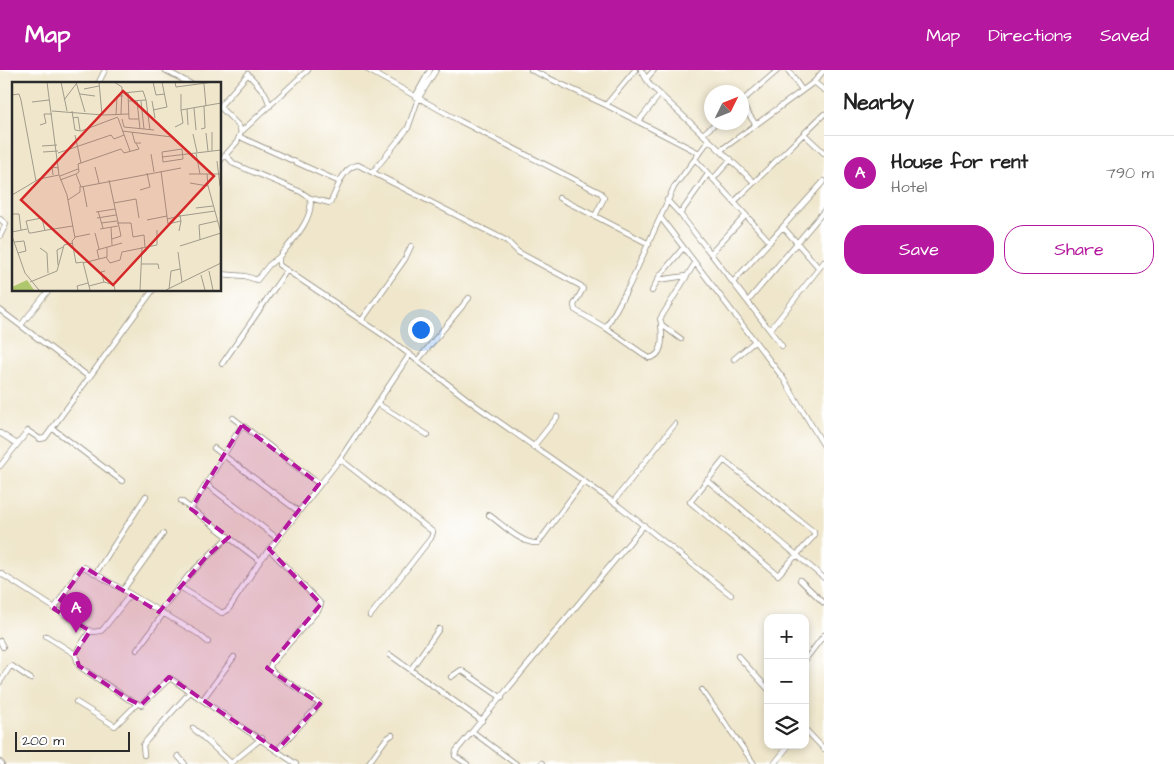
<!DOCTYPE html>
<html lang="en">
<head>
<meta charset="utf-8">
<style>
	:root { --surface:#fff; --page:#f2f2f2; --text:#222; --muted:#767676; --line:#e0e0e0; --accent:#b5179e }
	body { margin:0; font-family:"Architects Daughter",sans-serif; background:var(--page); color:var(--text) }
	.controls { position:absolute; right:15px; bottom:15px; display:grid; overflow:hidden; border-radius:10px; box-shadow:0 2px 8px #0003 }
	.controls button { width:45px; height:45px; display:grid; place-items:center; padding:0; border:0; border-bottom:1px solid var(--line); background:var(--surface); color:var(--text); font:25px sans-serif }
	.compass { position:absolute; left:704px; top:15px; width:45px; height:45px; border-radius:50%; background:var(--surface); box-shadow:0 2px 8px #0003; rotate:47deg }
	.scale { position:absolute; left:15px; bottom:12px; width:115px; box-sizing:border-box; padding-left:5px; border:2px solid #2b2b2b; border-top:0; font-size:14px; line-height:18px; white-space:nowrap; color:#2b2b2b; -webkit-text-stroke:4px #fff; paint-order:stroke }
	.you { position:absolute; left:420px; top:259px; width:18px; height:18px; margin:-12px; border:4px solid #fff; border-radius:50%; background:#1a73e8; box-shadow:0 0 0 8px #1a73e833 }
	.badge { display:grid; place-items:center; width:32px; height:32px; border-radius:50%; background:var(--accent); color:#fff; font-size:16px; font-weight:700 }
	.pin { position:absolute; translate:-50% -41px; filter:drop-shadow(0 1px 2px #0008) }
	.pin::after { content:''; position:absolute; top:26px; width:18px; height:15px; background:inherit; clip-path:polygon(0 0,100% 0,50% 100%) }
	.list { margin:0; padding:0; list-style:none }
	h2 { display:flex; justify-content:space-between; align-items:center; height:65px; margin:0; padding:0 20px; font-size:21px }
	h2 small { font-size:16px; font-weight:400; color:var(--muted) }
	.list li { display:grid; grid-template-columns:32px 1fr auto; gap:15px; align-items:center; box-sizing:border-box; height:75px; padding:0 20px; border-top:1px solid var(--line) }
	.list b { display:block; font-size:19px; white-space:nowrap }
	.list p { margin:0; font-size:16px; white-space:nowrap; color:var(--muted) }
	.list em { font-size:16px; font-style:normal; color:var(--muted) }
	.actions { display:flex; gap:10px; padding:15px 20px }
	.actions a { flex:1; padding:11px 0; border:1px solid var(--accent); border-radius:20px; text-align:center; font-size:18px; color:var(--accent) }
	.actions .main { background:var(--accent); color:#fff }
	.icon { flex:none; width:28px; height:28px; fill:none; stroke:currentColor; stroke-width:2; stroke-linecap:round; stroke-linejoin:round }
	.map { position:relative; flex:none; width:824px; height:694px; overflow:hidden }
	header { display:flex; align-items:center; gap:30px; box-sizing:border-box; height:70px; padding:0 25px; background:var(--accent); color:#fff }
	header strong { font-size:24px }
	nav { display:flex; gap:28px; margin-inline-start:auto; font-size:18px }
	main { display:flex }
	aside { flex:1; background:var(--surface) }
	.map>svg:first-child { display:block }
	.lines { fill:none; stroke-linecap:round; stroke-linejoin:round }
	.street-casing { stroke:#8d887b; stroke-width:6 }
	.street { stroke:#fff; stroke-width:4.5 }
	.marked { fill:#b5179e; fill-opacity:0.2; stroke:#b5179e; stroke-width:4; stroke-dasharray:10 6; stroke-linejoin:round }
	.inset-road { fill:none; stroke:#a19b8b; stroke-width:1 }
	.view { fill:#d62828; fill-opacity:0.15; stroke:#d62828; stroke-width:2.5 }
	.inset-edge { fill:none; stroke:#2b2b2b; stroke-width:2.5 }
</style>
</head>
<body>
<header>
<strong>Map</strong>
<nav><a>Map</a><a>Directions</a><a>Saved</a></nav>
</header>
<main>
<div class="map">
<svg width="824" height="694" viewBox="0 0 824 694">
	<rect width="100%" height="100%" fill="#fff"/>
	<filter id="ink" filterUnits="userSpaceOnUse"><feTurbulence type="fractalNoise" baseFrequency=".02" numOctaves="2"/><feDisplacementMap in="SourceGraphic" scale="10" xChannelSelector="R" yChannelSelector="G"/><feConvolveMatrix kernelMatrix="1 2 1 2 8 2 1 2 1" color-interpolation-filters="sRGB"/></filter>
	<filter id="wash" filterUnits="userSpaceOnUse"><feTurbulence type="fractalNoise" baseFrequency=".0096" numOctaves="4" result="noise"/><feDisplacementMap in="SourceGraphic" scale="20" xChannelSelector="R" yChannelSelector="G"/><feGaussianBlur stdDeviation="1.12" result="paint"/><feColorMatrix in="noise" values="0 0 0 0 0 0 0 0 0 0 0 0 0 0 0 0 0 1.4 0 .05"/><feComposite in="paint" operator="in"/></filter>
	<g filter="url(#wash)">
		<rect width="100%" height="100%" fill="#efe6cb"/>
	</g>
	<g filter="url(#ink)">
		<g class="lines">
			<defs>
				<path id="street" d="M165,0L191,14
					M368,0L460,51L601,123L604,128L595,146L649,174
					M531,0L606,35L699,83
					M641,0L650,15L754,112
					M788,0L802,20
					M646,9L654,0
					M814,12L824,20
					M98,14L105,0
					M415,27L430,0
					M742,31L778,0
					M742,34L756,55
					M606,35L635,0
					M220,36L248,4L265,23L270,36
					M220,37L239,56L241,62L237,72L220,91
					M639,51L660,24
					M241,62L308,0
					M703,64L717,52
					M804,64L824,83
					M240,67L340,112
					M721,80L814,12L824,0
					M226,85L234,94L301,122L310,128C315,149 290,173 279,187V195L392,271L475,335L619,436L731,525
					M695,89L734,132
					M373,102L408,58L418,29L436,0
					M708,104L680,144L782,276
					M713,109L731,89
					M310,128L330,133C337,121 342,97 358,95L507,171L518,182L581,216L583,219L574,235L575,240L606,258L649,288C665,286 662,265 661,253
					M559,128L595,146
					M667,130L680,144
					M661,148L783,308L824,376
					M0,149L6,154L0,166
					M783,157L819,198
					M770,172L734,132L824,44
					M711,183L746,145
					M220,204L245,206L257,210L269,195L279,187
					M658,210L686,206
					M734,211L824,111
					M652,221L659,207L683,178
					M748,231L824,141
					M0,240L89,307
					M362,250L405,189L411,176
					M21,255L49,220
					M606,258L629,216L674,117L709,70
					M770,260L824,192
					M681,269L662,255L660,249L695,193
					M734,289L754,272
					M418,290L469,228
					M222,294L287,200
					M378,334L428,365
					M233,348L319,414
					M52,358L122,411
					M0,363L17,374
					M533,377L557,347
					M214,378L298,441
					M340,389L433,462L431,468L370,546
					M724,390L814,462V466L778,505L690,432Z
					M0,396L28,361L40,369L45,368L153,220
					M707,410L824,508
					M206,414L277,468
					M181,431L260,491
					M613,432L675,354
					M191,439L242,355
					M489,445C501,453 522,475 538,473L583,412
					M269,479L321,534L319,539L271,594L270,598L273,602L320,634L277,680
					M0,503L92,562L101,561L104,558L130,525
					M96,503L146,426
					M800,510L824,533
					M180,517L222,543L228,540L260,491L340,389L410,284
					M123,520L163,464
					M54,539L79,500L84,497L197,563L208,572
					M159,542L189,505L228,467
					M90,561L75,584L79,596L83,599L128,629L141,635L170,608L296,694
					M46,566L75,584
					M0,571L3,577
					M137,580L163,544
					M390,585L482,651
					M738,586L768,619
					M805,590L824,565
					M411,599L439,559
					M451,607L461,600L502,628
					M0,612L9,598L12,596L31,609
					M702,620L754,694
					M203,629L234,587
					M76,632L115,656L137,634
					M193,658L231,693
					M805,659L824,679
					M473,662L516,694
					M144,685L143,675L147,670L191,621
					M178,686L185,694
					M0,692L2,694
					M230,694L262,668
					M368,694L386,669L392,665
					M467,694L455,686L456,681L644,455
					M541,694L542,693
					M774,694L789,675"/>
			</defs>
			<use href="#street" class="street-casing"/>
			<use href="#street" class="street"/>
		</g>
	</g>
	<path class="marked" d="M242,355L319,414L269,479L321,534L267,598L320,634L277,680L169,607L141,635L128,629L79,596L75,584L90,561L54,539L84,497L159,542L206,487L229,467L191,439Z"/>
	<g transform="translate(12 12)">
		<rect width="209" height="209" fill="#efe6cb"/>
		<path d="M15,198L22,208H0V205Z" fill="#afc76c"/>
		<path class="inset-road" d="M27,0H35L47,93M49,0L55,29M64,0L73,30M87,0L90,33M102,0L110,5L109,32M141,0L144,13L153,12M163,0L164,5L202,0M192,2L194,24M72,7L87,4M111,11L131,9L134,18M116,11L117,37H127M68,12L83,14M0,13L7,12L9,18L24,99M52,18L64,2M117,19L134,18L138,48M125,19L128,47M129,19L132,47M140,19L143,36M20,20L37,18M182,26L184,48M175,27L176,43M141,28L155,25L150,0M169,28V12M40,29L91,33L117,32M60,29L63,48L69,49L106,35M104,33L105,14H111M61,36L66,35L68,48M106,36L118,69M110,37L112,45L142,48M28,43L34,41L32,32H40M163,45L171,41L169,28L209,21M189,47L193,46L192,24M110,49L160,55M120,50L123,61H129M194,51L196,69M181,52L185,70M63,53L69,81M30,64L45,63M170,67L171,77L151,80L150,70ZM200,69V50M31,70L46,69M46,71L99,53L102,57L112,53M184,71L188,92M139,72L142,90M150,75L209,68M205,79L208,104M83,85L87,101M149,89L156,142L169,139L167,149M64,92L67,90L66,82L109,67L112,71L127,67L124,61M177,92H209M41,93L40,85L47,86M48,94L66,87M48,98L64,92L69,105L169,86M97,98L109,154L100,157M178,101L196,104L195,92M71,104L75,125M196,104L209,151M128,108L138,105L135,91M0,113L27,97L47,93L55,113L63,156L60,159L64,181L71,180L78,208M56,118L68,110V104M102,121L124,117L127,136M184,126L201,124M86,129L91,146M84,130L103,127M167,131L168,134L203,129M0,132H7L9,148M85,136L104,133M155,137L168,134L169,139M135,138L155,134M89,141L105,139M105,141H119L121,155L132,153L133,165M99,145L100,163M88,147L106,144M33,149L30,136L14,139L17,151H19L35,148L61,144M0,150L15,147M83,151L87,167M0,154L13,191L27,208M63,155L78,152M188,158L187,143L205,139M2,160L12,159L14,169L6,171M168,164L209,151M28,166L35,171L36,191M166,170L170,200M94,175L98,181L108,178L110,170L145,163V148M87,177L85,168L110,161M71,181L95,175V165M129,182H146L147,187M46,183L45,168L51,165M197,189L201,208M189,193L193,208M18,200L45,189L52,163L61,161M92,200L102,203L103,208M77,204L92,200L89,190L93,189M157,207L159,189L168,187M66,208L65,204L76,201M128,208L130,165M154,208L209,181"/>
		<path class="view" d="M111,9L202,94L101,203L9,118Z"/>
		<rect width="209" height="209" class="inset-edge"/>
	</g>
</svg>
<div class="controls">
<button>+</button>
<button>−</button>
<button><svg class="icon" aria-label="layers" viewBox="0 0 24 24"><path d="M12 4l9 5-9 5-9-5zM3 14l9 5 9-5"/></svg></button>
</div>
<svg class="compass" viewBox="-18 -18 36 36"><path d="M0-13l5 13h-10z" fill="#e53935"/><path d="M0 13l5-13h-10z" fill="#767676"/></svg>
<div class="scale">200 m</div>
<div class="you"></div>
<div class="pin badge" style="left:76px;top:563px">A</div>
</div>
<aside>
<h2>Nearby<small></small></h2>
<ul class="list">
<li><span class="badge">A</span><div><b>House for rent</b><p>Hotel</p></div><em>790 m</em></li>
</ul>
<div class="actions"><a class="main">Save</a><a>Share</a></div>
</aside>
</main>
</body>
</html>
